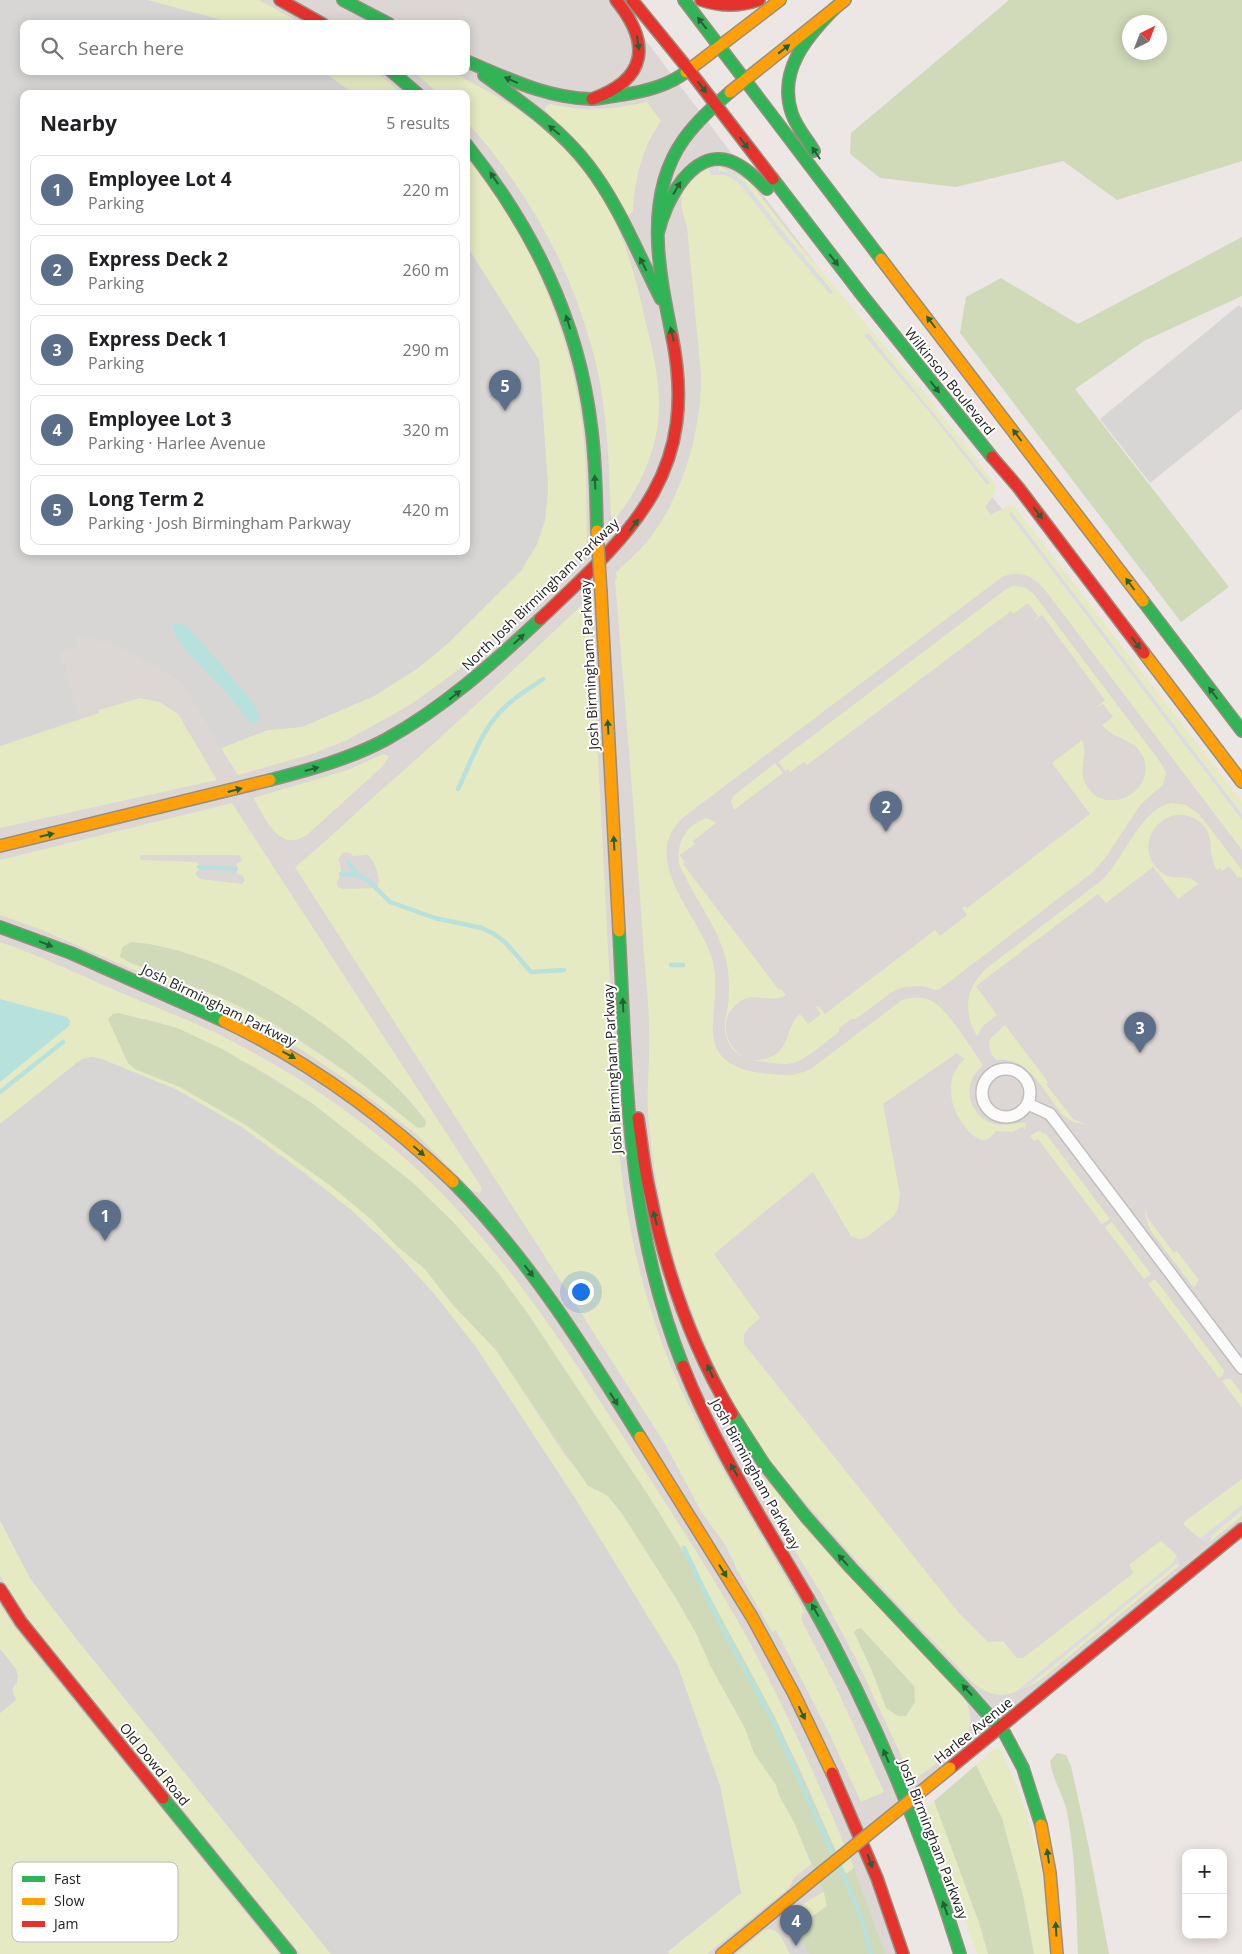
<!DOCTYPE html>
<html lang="en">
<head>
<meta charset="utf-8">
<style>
	:root { --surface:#fff; --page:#f6f6f6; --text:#202124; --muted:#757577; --line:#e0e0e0; --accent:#656463 }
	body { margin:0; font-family:"Open Sans",sans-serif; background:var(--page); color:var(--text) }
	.controls { position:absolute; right:15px; bottom:15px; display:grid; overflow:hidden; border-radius:10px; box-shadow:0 2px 12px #0003 }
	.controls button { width:45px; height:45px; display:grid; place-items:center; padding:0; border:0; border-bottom:1px solid var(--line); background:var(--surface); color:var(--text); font:25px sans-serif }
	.compass { position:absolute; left:1122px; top:15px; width:45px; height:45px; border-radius:50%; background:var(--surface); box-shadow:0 2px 12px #0003; rotate:42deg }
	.you { position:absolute; left:580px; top:1291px; width:18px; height:18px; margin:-12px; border:4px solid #fff; border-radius:50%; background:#1a73e8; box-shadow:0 0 0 8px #1a73e833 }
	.badge { display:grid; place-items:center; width:32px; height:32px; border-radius:50%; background:var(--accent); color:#fff; font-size:16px; font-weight:700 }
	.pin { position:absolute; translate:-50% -41px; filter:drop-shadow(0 1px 2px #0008) }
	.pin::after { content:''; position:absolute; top:26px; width:18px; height:15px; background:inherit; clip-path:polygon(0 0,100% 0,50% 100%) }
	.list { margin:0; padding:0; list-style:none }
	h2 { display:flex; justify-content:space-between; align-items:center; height:65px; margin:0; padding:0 20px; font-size:21px }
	h2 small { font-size:16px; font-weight:400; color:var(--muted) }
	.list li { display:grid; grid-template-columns:32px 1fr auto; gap:15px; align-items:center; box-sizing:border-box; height:70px; margin:0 10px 10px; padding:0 10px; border:1px solid var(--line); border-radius:10px }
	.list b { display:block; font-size:19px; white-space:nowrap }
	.list p { margin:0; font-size:16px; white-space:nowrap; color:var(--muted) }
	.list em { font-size:16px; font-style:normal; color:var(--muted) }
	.icon { flex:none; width:28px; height:28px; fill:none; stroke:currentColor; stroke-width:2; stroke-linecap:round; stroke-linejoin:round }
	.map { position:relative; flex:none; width:1242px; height:1954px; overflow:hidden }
	.search { position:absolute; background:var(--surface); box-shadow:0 2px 12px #0003; left:20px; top:20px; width:450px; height:55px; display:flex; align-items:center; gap:12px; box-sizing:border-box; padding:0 18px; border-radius:10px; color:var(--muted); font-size:19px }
	.panel { position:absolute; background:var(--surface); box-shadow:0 2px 12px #0003; left:20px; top:90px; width:450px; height:465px; border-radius:10px }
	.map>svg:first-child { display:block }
	.airport { fill:#dcd6d4; fill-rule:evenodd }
	.grass { fill:#e5eac2; fill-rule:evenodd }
	.forest { fill:#d0dab8; fill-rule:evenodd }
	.parking { fill:#d8d6d5 }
	.plaza { fill:#dcdce0 }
	.water { fill:#b7e1dc }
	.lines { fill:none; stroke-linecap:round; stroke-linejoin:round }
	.stream { stroke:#b7e1dc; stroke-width:4.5 }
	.street-casing { stroke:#c1bfbe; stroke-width:14 }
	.fast-casing { stroke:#978f7c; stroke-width:14 }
	.slow-casing { stroke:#978f7c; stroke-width:14 }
	.jam-casing { stroke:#978f7c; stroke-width:14 }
	.street { stroke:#fcfbfb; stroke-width:11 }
	.fast { stroke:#30b455; stroke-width:11 }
	.slow { stroke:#ff9f0a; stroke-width:11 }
	.jam { stroke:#e5322d; stroke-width:11 }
	.slow-bridge-casing { stroke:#978f7c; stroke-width:14; stroke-linecap:butt }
	.slow-bridge { stroke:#ff9f0a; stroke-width:11 }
	.oneway { fill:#266136 }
	.labels { text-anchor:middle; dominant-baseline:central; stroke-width:4; stroke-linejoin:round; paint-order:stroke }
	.street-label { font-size:14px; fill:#1d1d1d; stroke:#fff }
	.key { fill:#fff; stroke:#bbb; stroke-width:1 }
	.key-label { font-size:14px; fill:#1d1d1d }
</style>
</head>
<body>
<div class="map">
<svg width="1242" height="1954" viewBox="0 0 1242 1954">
	<rect width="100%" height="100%" fill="#ece7e5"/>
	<path class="airport" d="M0,0H615L1242,825V1526L862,1840L903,1954H0ZM24,24H466V71H24ZM24,94H466V551H24Z"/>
	<path class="grass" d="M147,0H259L303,24H236Z
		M322,71H375L403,94H354Z
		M413,71C424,71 437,69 447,71C457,73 469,82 478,86C536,116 587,161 615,222C630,253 638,289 646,323C654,356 662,389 658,424C653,461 636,493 613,522V516L611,518C609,471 608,424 599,378C579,281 532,194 466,121V94H439Z
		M647,102L661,121C642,148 635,178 633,211L628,216L545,109L546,106L551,104C586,113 613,109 647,102Z
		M466,157C529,234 569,325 582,423C587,462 586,502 587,541L586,551L461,668L410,705L347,740L312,754L238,775L221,748L268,730L301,727L374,696L387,688L418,668L447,644L521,571L537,544L545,520L548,488L539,360L466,245Z
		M719,166L750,182L789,233L922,390L995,483C999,492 990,500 985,507L991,515L1010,505L1014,506L1242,802V814L1012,512L1009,514L1242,820V850L1045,590C1034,576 1020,569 1002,577L685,816C635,859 701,915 713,962C725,1009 685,1062 761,1073C780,1075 794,1078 812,1068L902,1000C911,997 923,996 932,1001C948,1010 972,1049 983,1065C980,1069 976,1072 973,1077C963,1096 975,1119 995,1124C1005,1127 1016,1122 1026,1123L1025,1130L1023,1127L1012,1132L996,1131C993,1135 989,1140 984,1140C973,1141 958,1119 955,1110C951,1101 950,1089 952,1079C954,1071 959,1065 964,1059L957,1053L883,1104L900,1194L898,1208L894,1216L867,1237L859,1239L851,1236L813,1172L714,1254L760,1318C751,1326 740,1332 745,1345L959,1613L988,1642L1003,1641L1017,1658H1023L1131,1575L1133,1572L1129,1565L1160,1541L1162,1542L1177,1555L1174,1562L1017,1691C1000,1699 986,1693 972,1682C921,1628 868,1575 819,1518C794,1490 768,1461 748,1428C693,1336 659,1232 649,1125C646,1101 649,1076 649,1052C650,1020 647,987 644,955C636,830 625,705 615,580L617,578L616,572C627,562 640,551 649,539C683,496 702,428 701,374L687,227C675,192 682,188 709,167L711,175L722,174L736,179L830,294L833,292L786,236L744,182L735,175L719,171ZM868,333L989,483L987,485L927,409L865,336Z
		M1013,586L1024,587L1033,593L1161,763L1166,773L1163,785L1141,804L1106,857L1093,872L940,989L936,990L922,986L904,987L892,992L856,1019H851L839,1028V1032C825,1042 811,1056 796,1062C788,1065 781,1064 773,1063C751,1061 728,1057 725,1030C724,1021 727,1013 728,1004C730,989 729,974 726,959C717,925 693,896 679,864C676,843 686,824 707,818L716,823L693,841L695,844L680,855L685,862L683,864L779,990L781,989L786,995C770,1005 755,990 738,1003C707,1027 741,1076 774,1055C791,1045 786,1025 800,1014L808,1024L821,1014L816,1007L818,1006L825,1014L935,930L940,936L967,915L962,908L965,906L967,908L1090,814L1052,763L1082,740C1089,755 1077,770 1086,785C1106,820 1162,789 1141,753C1132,738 1113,739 1102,725L1113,717L1103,704L1095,708L1105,700L1042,615L1031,623L1038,616L1028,603L1013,614L1011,611L807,765L804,762L790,772L788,769L785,771L778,762L1005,590Z
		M588,599V604L590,603L618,1139C626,1230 648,1324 689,1406C722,1473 762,1536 799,1601L804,1611L801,1619L836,1687L884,1792L861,1802L828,1731L776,1630L772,1632L736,1568L725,1544L702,1513L665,1444L295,867C330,839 361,807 395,778C461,720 524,660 588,599ZM344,852L351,853L352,856L368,855C375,863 382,878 377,888L343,889L338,887L337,882C342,873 342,870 338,859Z
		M140,698L160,702L178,714L217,780L0,828V746L99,713V710Z
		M383,754L389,756L383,766L308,834C279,855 266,818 253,798L348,770Z
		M775,763L783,773L734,810L731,802L733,796Z
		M232,803L480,1185L482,1189L480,1193L473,1191L416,1134L345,1079L299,1048L216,1006L42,930L0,915V860ZM141,855H239L242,859L241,862L237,863V874L242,875L245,880L242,884L200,879L196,875V872L199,870L200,865L196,862L142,860L140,858ZM131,942L150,944L183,952L310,1016L365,1057L405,1095L426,1121L418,1127L354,1077L273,1023L215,995L131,963L122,948Z
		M1171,803L1186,805L1199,814L1242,870V878L1240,876L1238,878L1229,866L1222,871L1220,868L1217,870C1206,855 1217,835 1200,822C1169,798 1131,840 1157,868C1169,881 1175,876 1189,878C1192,878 1196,882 1198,884L1178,899L1153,867L1106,903L1098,894L976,986L997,1015L983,1026L977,1036C962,1011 966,987 987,968L1102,880C1124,859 1141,808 1171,803Z
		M0,942C40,955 77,974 115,990C149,1005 185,1018 218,1034C282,1066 344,1105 399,1153C492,1234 555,1331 622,1435C663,1499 705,1563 743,1630C785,1707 821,1787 854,1868L846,1874L798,1765L704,1586L650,1498L528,1314L498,1273L453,1222L412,1182L313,1104L268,1075L222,1049L177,1028L145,1019L113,1031L121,1044L124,1056L135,1069L180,1087L246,1125L333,1187L372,1220L398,1247L424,1268L454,1306L496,1350L565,1455L594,1490L600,1491L607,1495L621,1512L676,1598L697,1635L711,1667L745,1728L754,1753L776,1785L780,1797L794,1822L811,1864L794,1878L789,1888L707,1954H669L619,1892L741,1893L720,1786L677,1664L578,1503L475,1346L435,1295L395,1251L351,1210L306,1174L243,1128L177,1090L104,1060L92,1057L82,1059L0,1124Z
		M1005,1025L1048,1082L1046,1084L1073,1119L1087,1125L1073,1122L1064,1116C1044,1095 1031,1056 996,1060C990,1054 988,1047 990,1039Z
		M1038,1131L1046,1134L1110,1219L1102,1224L1038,1139L1034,1141L1030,1136Z
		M1146,1207L1147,1217L1174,1253L1177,1251L1199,1280L1194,1288L1150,1230L1145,1214Z
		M1112,1222L1151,1274L1144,1279L1105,1227Z
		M1155,1279L1224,1370L1223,1375L1219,1378L1148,1284Z
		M1226,1379H1231L1242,1394V1408L1222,1381Z
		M754,1467L963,1695C979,1724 967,1741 944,1761L942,1759L913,1781L857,1661L822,1595L748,1473ZM854,1632L914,1686L870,1666Z
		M1242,1479V1505L1200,1539L1184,1525V1522Z
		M1242,1510V1516L1211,1541V1536Z
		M0,1520L30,1578L51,1606L331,1954H300L32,1624L0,1576Z
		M1176,1564L1180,1565L1039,1681L1027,1687Z
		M0,1605L15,1628L279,1954H0V1713L16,1700L12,1691L16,1669L0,1649Z
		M999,1748L1003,1752V1756C1024,1800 1039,1847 1045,1896C1048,1915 1048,1935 1049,1954H1034L1023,1895L1002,1818L976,1765L994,1749Z
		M934,1801L979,1923L988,1954H977L926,1808Z
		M824,1892L827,1906L795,1929C789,1909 808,1900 824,1892Z
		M770,1929C781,1931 785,1945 790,1954H736L765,1930Z"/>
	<path class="forest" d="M1009,0H1242V161L1117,200L1063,161L956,187L880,178L850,154L851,133ZM1160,22V52H1130V22Z
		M1242,237V296L1144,341L1075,389L1229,587L1181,622L960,333L966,297L1001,278L1078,324Z
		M131,942C239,952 360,1038 426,1121L425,1127L418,1128C371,1091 324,1052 272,1023C227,998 179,980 131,963L120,957L122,948Z
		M119,1013L177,1028L222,1049L313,1104L412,1182L453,1222L498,1273L528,1314L650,1498L704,1586L776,1719L846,1874L854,1868L885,1954H809L795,1929L827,1906L824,1892L794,1822L780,1797L776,1785L754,1753L745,1728L711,1667L697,1635L676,1598L621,1512L607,1495L588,1486L496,1350L454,1306L424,1268L398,1247L372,1220L332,1187L246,1125L180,1087L135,1069L128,1063L108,1019L113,1014Z
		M861,1628L914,1686L915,1702L906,1716H898L886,1708L870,1666L854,1632L857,1629Z
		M1057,1753L1066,1755L1071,1766L1089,1848L1109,1954H1078C1076,1906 1076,1859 1067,1812C1063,1794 1052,1778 1050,1761Z
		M976,1765L1002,1818L1023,1895L1034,1954H988L979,1923L934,1801Z"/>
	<path class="parking" d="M0,0H147L236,24H24V71H322L354,94H24V551H466V245L539,360L548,488L545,520L537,544L521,571L447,644L418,668L374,696L302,727L268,730L221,748L181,681L115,645L79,635L76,636L79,646L60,652L81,718L0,746Z
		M1239,305L1242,308V409L1150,483L1100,419Z
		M92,1057L104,1060L177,1090L243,1128L351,1210L395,1251L435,1295L475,1346L578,1503L677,1664L720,1786L741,1893L665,1954H331L74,1636L30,1578L0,1520V1124L82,1059Z
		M0,1649L16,1669L18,1676L17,1683L12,1689L16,1700L0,1713Z
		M795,1929L809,1954H790L782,1938Z"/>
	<path class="plaza" d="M719,166V171L730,172L744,182L786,236L833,292L830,294L782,238L740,184L727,175H711L709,167Z
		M868,333L990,483L987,485L927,409L865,335Z
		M1012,512L1242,814V820L1009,514Z
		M1242,1505V1510L1211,1536V1541L1205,1542L1200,1539Z
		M1177,1555L1180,1565L1176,1564L1027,1687L1017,1691L1174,1562Z"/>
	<path class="water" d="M174,622L187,626L230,675L250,699L259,713L260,720L253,723L249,721C243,713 237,705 230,697C216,680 175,645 172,625Z
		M0,999L67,1017L70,1021L69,1026L0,1082Z"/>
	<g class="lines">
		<path class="stream" d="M458,789C471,762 482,728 505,707C516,696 530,688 543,679
			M348,862L358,875
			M199,867L236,869
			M341,874L358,875L369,881L390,902L435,918L482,928L494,934L505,942L531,972L564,970
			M671,965H683
			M0,1092L63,1042
			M684,1548L719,1622L773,1721L834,1857
			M838,1864L861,1916L871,1954"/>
		<defs>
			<path id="street" d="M982 1093a24 24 0 1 1 48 0a24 24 0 1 1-48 0Z
				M1028,1104L1050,1114L1242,1368"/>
			<path id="fast" d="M343,0L389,24
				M684,0L881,259
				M466,61C507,78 546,98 591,99C601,99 611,96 621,95C643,92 669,85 686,72
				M391,71L418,94
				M484,75C521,102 560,128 588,165C619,205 638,254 661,299
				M466,144C532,227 578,318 591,425C596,460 596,496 597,531
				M814,151C807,139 797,128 792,114C777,71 807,36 836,7
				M773,179L862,295L992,457
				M658,233C665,203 691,148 730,161C744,166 756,178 767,189
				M672,336C659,272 643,196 684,139C697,121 714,106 730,92
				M1143,601L1242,731
				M270,780C309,770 349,759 385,740C443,708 492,664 540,619
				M0,927L71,953L224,1021
				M619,931C627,1081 626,1223 683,1366
				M453,1182C528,1258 584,1347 640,1437
				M732,1414L764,1464L806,1517L851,1568L968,1692L1005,1734L1023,1768L1041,1825
				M808,1598C872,1710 922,1831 960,1954
				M163,1798L290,1954"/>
			<path id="slow" d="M686,72L780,0
				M730,92L845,0
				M881,259L1143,601
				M601,593L619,931
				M1144,653L1242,782
				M0,846L270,780
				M224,1021C310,1062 384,1116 453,1182
				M640,1437L752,1617L794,1694L832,1773
				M1041,1825L1050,1873L1057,1954
				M722,1954L817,1876"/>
			<path id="jam" d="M280,0L323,24
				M632,0L689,70L773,179
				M701,0C721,7 739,7 759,0
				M592,99C648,79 651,43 616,0
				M992,457L1018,487L1144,653
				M540,619C632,532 700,474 672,336
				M638,1118C642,1143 644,1168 650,1193C665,1269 692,1347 732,1414
				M683,1366C715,1447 764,1522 808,1598
				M0,1589L21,1622L163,1798
				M950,1768L1242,1529
				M832,1773L877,1878L903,1954"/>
		</defs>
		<use href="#street" class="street-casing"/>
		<use href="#fast" class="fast-casing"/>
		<use href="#slow" class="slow-casing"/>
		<use href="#jam" class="jam-casing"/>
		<use href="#street" class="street"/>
		<use href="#fast" class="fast"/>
		<use href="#slow" class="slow"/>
		<use href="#jam" class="jam"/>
		<defs>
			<path id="slow-bridge" d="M597,531L601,593
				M817,1876L950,1768"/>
		</defs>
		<use href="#slow-bridge" class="slow-bridge-casing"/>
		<use href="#slow-bridge" class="slow-bridge"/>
	</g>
	<defs><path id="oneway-solid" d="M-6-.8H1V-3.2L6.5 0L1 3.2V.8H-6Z" transform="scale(1.25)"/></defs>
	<g class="oneway">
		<use href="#oneway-solid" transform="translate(702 23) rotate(-128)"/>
		<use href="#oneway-solid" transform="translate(638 43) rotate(82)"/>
		<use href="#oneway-solid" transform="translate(784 49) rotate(-38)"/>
		<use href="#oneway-solid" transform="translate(511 80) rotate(-156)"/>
		<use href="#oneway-solid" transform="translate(702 87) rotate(52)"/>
		<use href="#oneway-solid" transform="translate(554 130) rotate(-140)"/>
		<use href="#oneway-solid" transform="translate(744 143) rotate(53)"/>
		<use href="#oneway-solid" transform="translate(816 153) rotate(-123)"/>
		<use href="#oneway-solid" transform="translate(494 178) rotate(-124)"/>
		<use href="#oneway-solid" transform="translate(677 188) rotate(-59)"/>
		<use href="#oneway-solid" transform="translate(834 260) rotate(52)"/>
		<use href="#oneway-solid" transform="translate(643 264) rotate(-117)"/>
		<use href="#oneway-solid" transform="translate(568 322) rotate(-107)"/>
		<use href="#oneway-solid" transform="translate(931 322) rotate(-127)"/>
		<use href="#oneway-solid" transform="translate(672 334) rotate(-104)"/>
		<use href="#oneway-solid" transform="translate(935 387) rotate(52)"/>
		<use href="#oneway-solid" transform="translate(1017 435) rotate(-127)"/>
		<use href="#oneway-solid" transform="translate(595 482) rotate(-93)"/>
		<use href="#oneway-solid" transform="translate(1038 513) rotate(53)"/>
		<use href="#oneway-solid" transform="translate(634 525) rotate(-53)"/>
		<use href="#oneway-solid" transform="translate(1130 584) rotate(-127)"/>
		<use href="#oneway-solid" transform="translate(519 639) rotate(-43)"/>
		<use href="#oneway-solid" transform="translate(1136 643) rotate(53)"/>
		<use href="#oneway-solid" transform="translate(1213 693) rotate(-127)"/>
		<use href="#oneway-solid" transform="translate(455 695) rotate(-38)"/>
		<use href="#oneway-solid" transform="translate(608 727) rotate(-93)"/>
		<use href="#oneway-solid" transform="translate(312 769) rotate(-15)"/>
		<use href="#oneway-solid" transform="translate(235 790) rotate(-15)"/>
		<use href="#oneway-solid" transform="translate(47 835) rotate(-13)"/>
		<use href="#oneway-solid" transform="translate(614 843) rotate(-93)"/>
		<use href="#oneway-solid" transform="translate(46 944) rotate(22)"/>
		<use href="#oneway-solid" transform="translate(623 1005) rotate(-93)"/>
		<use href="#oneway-solid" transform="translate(289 1055) rotate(29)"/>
		<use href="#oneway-solid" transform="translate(419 1151) rotate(41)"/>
		<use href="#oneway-solid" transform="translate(655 1218) rotate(-105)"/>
		<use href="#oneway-solid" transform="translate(529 1271) rotate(52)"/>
		<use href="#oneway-solid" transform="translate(710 1371) rotate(-115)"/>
		<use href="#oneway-solid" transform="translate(614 1399) rotate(58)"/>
		<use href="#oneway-solid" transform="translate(734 1470) rotate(-120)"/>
		<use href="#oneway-solid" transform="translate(843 1560) rotate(-132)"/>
		<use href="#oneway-solid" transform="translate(723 1571) rotate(58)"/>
		<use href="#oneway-solid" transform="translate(815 1610) rotate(-119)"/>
		<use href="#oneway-solid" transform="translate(967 1690) rotate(-133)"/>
		<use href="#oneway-solid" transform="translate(802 1713) rotate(64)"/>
		<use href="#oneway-solid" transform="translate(886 1756) rotate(-113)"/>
		<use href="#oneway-solid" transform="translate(1048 1856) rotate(-98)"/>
		<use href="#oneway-solid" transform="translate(870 1861) rotate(70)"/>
		<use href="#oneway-solid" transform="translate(945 1908) rotate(-110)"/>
		<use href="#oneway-solid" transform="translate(1056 1929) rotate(-93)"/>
	</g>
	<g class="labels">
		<g class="street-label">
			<text transform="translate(950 381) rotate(51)">Wilkinson Boulevard</text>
			<text transform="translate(540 594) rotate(-44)">North Josh Birmingham Parkway</text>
			<text transform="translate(589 665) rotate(-93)">Josh Birmingham Parkway</text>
			<text transform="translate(219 1005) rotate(26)">Josh Birmingham Parkway</text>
			<text transform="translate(612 1069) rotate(-93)">Josh Birmingham Parkway</text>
			<text transform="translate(756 1474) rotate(61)">Josh Birmingham Parkway</text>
			<text transform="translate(973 1730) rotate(-39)">Harlee Avenue</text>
			<text transform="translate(155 1764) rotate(51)">Old Dowd Road</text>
			<text transform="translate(934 1839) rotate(69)">Josh Birmingham Parkway</text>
		</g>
	</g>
	<rect x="12" y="1862" width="166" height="80" rx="8" class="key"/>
	<rect x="22" y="1876" width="23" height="6" fill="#30b455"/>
	<rect x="22" y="1898" width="23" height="7" fill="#ff9f0a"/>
	<rect x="22" y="1921" width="23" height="6" fill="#e5322d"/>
	<g class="key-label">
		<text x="54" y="1884">Fast</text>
		<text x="54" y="1906">Slow</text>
		<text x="54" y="1929">Jam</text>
	</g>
</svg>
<div class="controls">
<button>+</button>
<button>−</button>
</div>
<svg class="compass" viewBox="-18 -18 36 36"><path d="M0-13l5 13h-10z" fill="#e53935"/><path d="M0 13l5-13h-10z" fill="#757577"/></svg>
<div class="you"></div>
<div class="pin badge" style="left:105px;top:1241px;background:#5c6f8a">1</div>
<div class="pin badge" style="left:886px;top:832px;background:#5c6f8a">2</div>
<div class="pin badge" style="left:1140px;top:1053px;background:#5c6f8a">3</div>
<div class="pin badge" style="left:796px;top:1946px;background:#5c6f8a">4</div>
<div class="pin badge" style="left:505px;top:411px;background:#5c6f8a">5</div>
<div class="search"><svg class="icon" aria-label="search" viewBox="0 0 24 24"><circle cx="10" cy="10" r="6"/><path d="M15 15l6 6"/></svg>Search here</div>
<section class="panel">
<h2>Nearby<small>5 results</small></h2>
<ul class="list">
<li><span class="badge" style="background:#5c6f8a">1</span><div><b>Employee Lot 4</b><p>Parking</p></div><em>220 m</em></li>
<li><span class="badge" style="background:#5c6f8a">2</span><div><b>Express Deck 2</b><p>Parking</p></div><em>260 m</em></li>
<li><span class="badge" style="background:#5c6f8a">3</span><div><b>Express Deck 1</b><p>Parking</p></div><em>290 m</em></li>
<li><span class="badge" style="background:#5c6f8a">4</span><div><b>Employee Lot 3</b><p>Parking · Harlee Avenue</p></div><em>320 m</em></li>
<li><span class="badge" style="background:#5c6f8a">5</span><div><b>Long Term 2</b><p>Parking · Josh Birmingham Parkway</p></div><em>420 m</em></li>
</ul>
</section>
</div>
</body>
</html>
